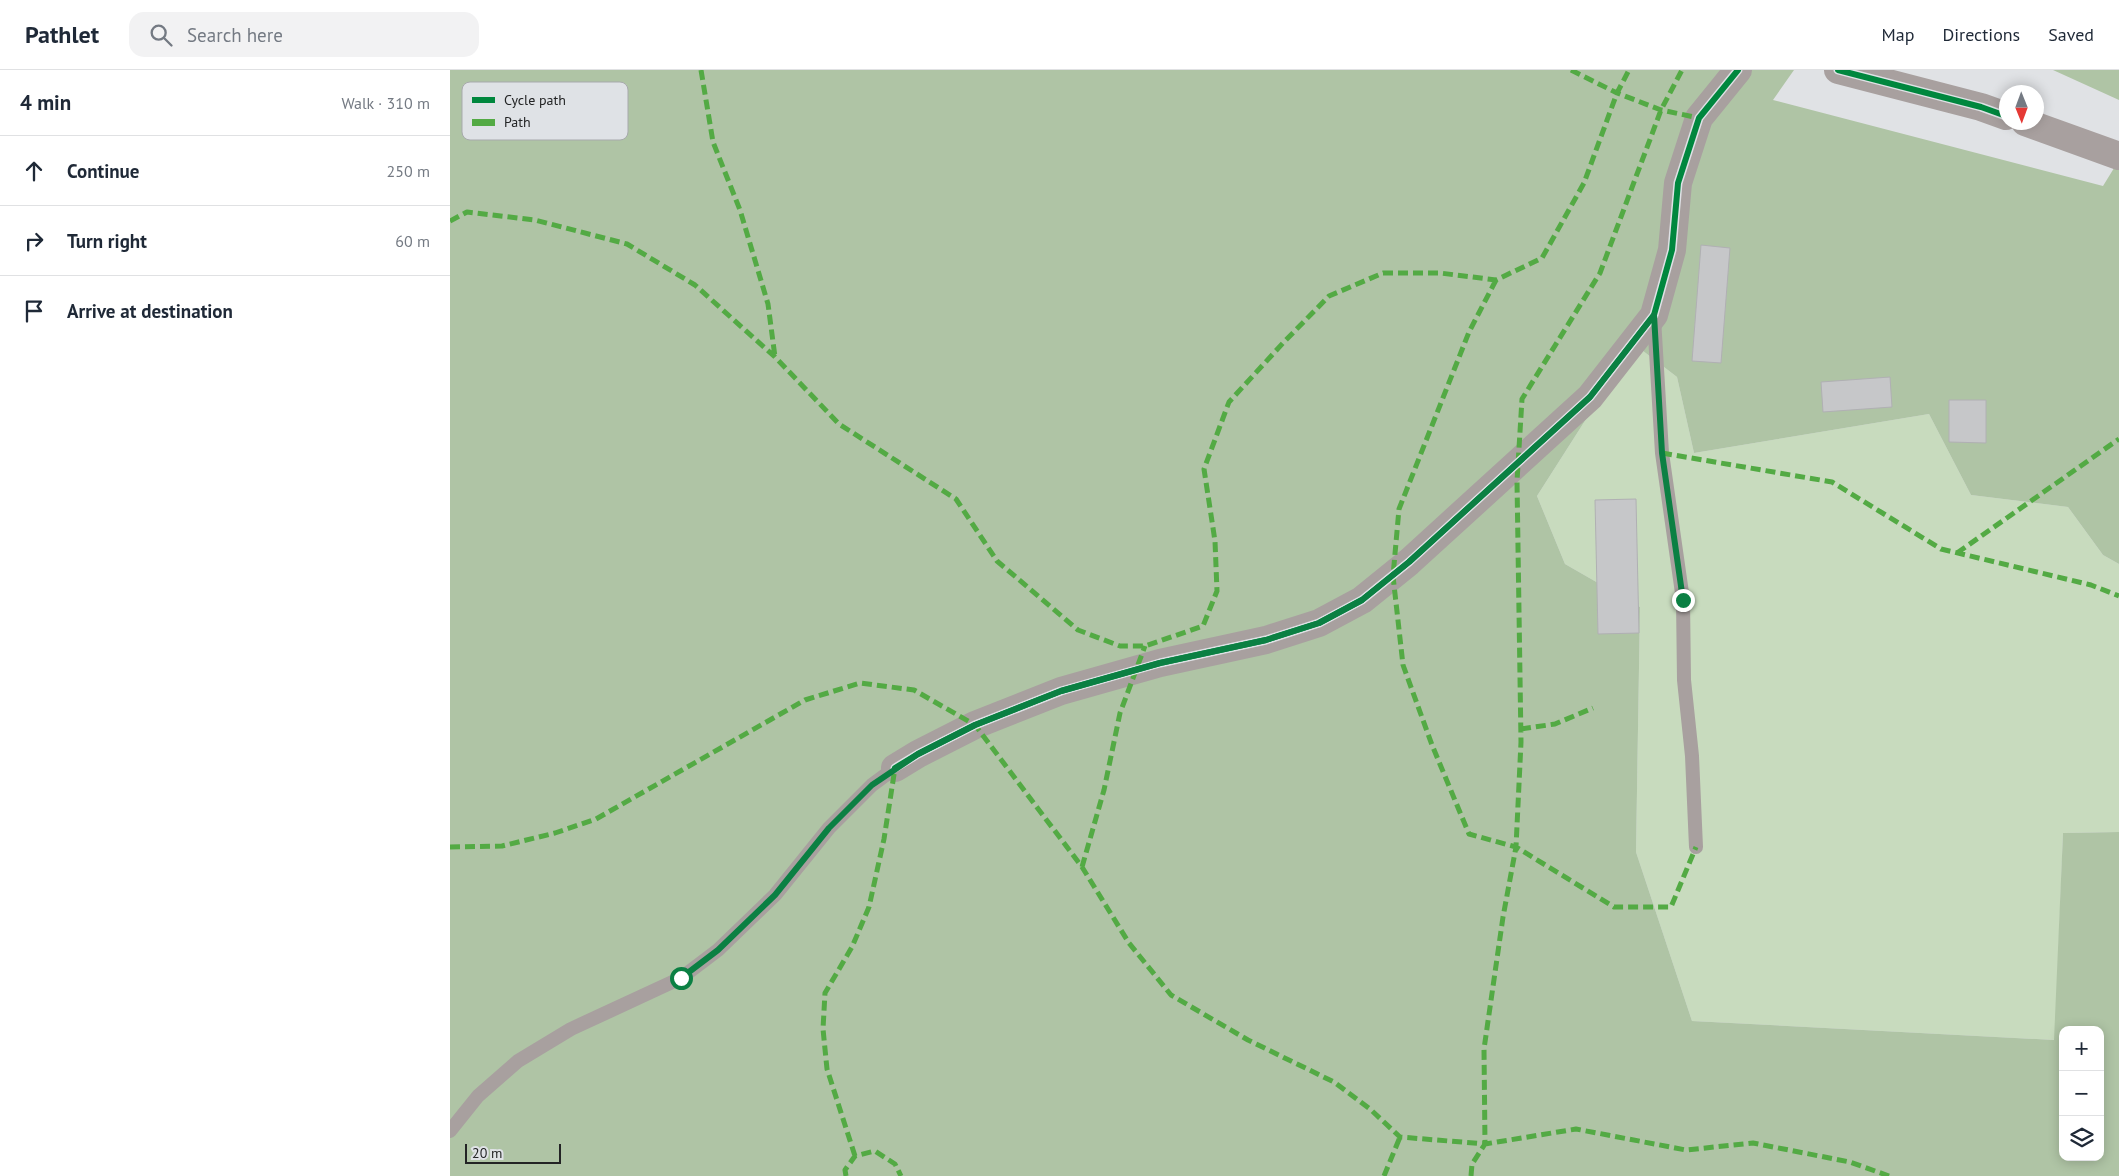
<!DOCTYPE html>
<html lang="en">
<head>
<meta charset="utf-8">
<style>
	:root { --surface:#fff; --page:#f2f2f3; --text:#1f2937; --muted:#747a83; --line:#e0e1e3 }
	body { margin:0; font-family:"PT Sans",sans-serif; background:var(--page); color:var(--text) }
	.controls { position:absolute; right:15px; bottom:15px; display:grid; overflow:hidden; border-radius:10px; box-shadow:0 2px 12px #0003 }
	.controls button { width:45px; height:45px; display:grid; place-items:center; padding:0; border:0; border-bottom:1px solid var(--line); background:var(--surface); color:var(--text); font:25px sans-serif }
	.compass { position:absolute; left:1549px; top:15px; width:45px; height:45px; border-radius:50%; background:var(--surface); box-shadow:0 2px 12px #0003; rotate:179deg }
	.scale { position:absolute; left:15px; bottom:12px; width:96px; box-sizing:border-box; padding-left:5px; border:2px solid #232425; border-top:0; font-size:14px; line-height:18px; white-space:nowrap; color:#232425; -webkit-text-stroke:4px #dfe2e6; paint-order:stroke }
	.stop { position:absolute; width:15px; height:15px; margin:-11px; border:4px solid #0b8043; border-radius:50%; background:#fff }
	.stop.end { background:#0b8043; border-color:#fff; box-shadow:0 1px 5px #0008 }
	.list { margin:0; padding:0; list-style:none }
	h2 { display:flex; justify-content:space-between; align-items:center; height:65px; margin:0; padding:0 20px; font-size:21px }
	h2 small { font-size:16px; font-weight:400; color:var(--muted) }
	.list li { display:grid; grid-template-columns:32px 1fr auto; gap:15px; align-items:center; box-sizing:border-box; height:70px; padding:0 20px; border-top:1px solid var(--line) }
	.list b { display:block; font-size:19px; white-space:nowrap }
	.list em { font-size:16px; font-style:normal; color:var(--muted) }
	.icon { flex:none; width:28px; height:28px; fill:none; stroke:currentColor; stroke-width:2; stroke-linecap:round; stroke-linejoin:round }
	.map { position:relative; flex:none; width:1669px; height:1106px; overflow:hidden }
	header { display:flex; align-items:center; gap:30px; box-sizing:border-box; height:70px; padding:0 25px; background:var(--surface); border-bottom:1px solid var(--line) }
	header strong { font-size:24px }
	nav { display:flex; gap:28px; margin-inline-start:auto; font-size:18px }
	.search { width:350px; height:45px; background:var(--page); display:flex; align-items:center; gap:12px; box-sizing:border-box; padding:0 18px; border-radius:15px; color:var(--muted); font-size:19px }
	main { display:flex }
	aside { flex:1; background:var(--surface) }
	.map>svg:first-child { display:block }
	.green { fill:#c8dbbe }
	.forest { fill:#afc4a5; fill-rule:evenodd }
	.building { fill:#c6c7c9; stroke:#b0b0b3 }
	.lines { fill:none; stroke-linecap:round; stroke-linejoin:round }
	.service { stroke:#a8a09f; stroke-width:14 }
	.minor { stroke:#a8a09f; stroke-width:28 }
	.quiet { stroke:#53aa44; stroke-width:5; stroke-dasharray:10 5; stroke-linecap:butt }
	.cycleway-casing { stroke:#dfe2e6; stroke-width:9 }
	.cycleway { stroke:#00873e; stroke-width:6 }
	.route { stroke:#0b8043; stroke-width:6 }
	.key { fill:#dfe2e6; stroke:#a7a9ac; stroke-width:1 }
	.key-label { font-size:14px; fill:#232425 }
</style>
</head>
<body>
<header>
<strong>Pathlet</strong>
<div class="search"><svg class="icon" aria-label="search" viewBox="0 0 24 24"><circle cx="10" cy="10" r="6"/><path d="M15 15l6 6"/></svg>Search here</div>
<nav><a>Map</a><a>Directions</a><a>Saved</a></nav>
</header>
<main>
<aside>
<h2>4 min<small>Walk · 310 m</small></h2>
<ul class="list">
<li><svg class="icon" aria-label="ahead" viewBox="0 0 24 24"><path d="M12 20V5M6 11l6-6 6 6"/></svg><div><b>Continue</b></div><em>250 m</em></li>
<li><svg class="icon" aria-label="right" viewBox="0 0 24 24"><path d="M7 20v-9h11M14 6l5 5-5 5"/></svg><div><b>Turn right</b></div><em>60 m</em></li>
<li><svg class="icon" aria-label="arrive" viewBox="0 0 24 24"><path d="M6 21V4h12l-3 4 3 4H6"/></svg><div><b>Arrive at destination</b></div></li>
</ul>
</aside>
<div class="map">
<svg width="1669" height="1106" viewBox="0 0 1669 1106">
	<rect width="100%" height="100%" fill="#e0e2e5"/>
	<path class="green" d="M1184,274L1227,307L1244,383L1479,344L1521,425L1618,437L1653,485L1669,494V762L1613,763L1605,970L1242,951L1186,782L1190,537L1115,494L1087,426Z"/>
	<path class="forest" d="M0,0H1344L1323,30L1653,116L1669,90V494L1653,485L1618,437L1521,425L1479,344L1244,383L1227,307L1184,274L1087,426L1115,494L1190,537L1186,782L1242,951L1604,970L1613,763L1669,762V1106H0ZM1613,960H1650V1087H1613Z
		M1603,0H1669V30Z"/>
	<path class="building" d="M1251,175L1280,178L1271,293L1242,291Z
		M1440,307L1442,337L1373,342L1371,312Z
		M1499,330H1536V373L1499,372Z
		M1186,429L1189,563L1148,564L1145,430Z"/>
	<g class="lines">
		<path class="service" d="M1204,248L1212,383L1233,530L1234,610L1242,686L1246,777
			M0,1061L28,1026L68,991L121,959L231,908L268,880L325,825L379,758L422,715L445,698"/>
		<path class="minor" d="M1388,0L1531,37L1556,46
			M1575,52L1669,86
			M445,698L468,684L525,655L611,621L710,593L816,570L869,553L912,530L959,492L1140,327L1204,245L1222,180L1228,113L1249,48L1288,0"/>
		<path class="quiet" d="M251,0L263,72L290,140L318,234L325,287
			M1121,0L1167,23L1211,40L1249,48
			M0,151L17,142L85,150L177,174L245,215L325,287L389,354L506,429L547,491L628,560L670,576H695L753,556L767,521L765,471L754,399L779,332L833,273L879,226L933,203H990L1046,210L1092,188L1134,113L1167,23L1179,0
			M1046,210L1019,262L949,439L943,506L953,595L982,675L1019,764L1066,777L1164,837H1221L1246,777
			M1212,383L1382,412L1491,479L1641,515L1669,526
			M1507,483L1669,369
			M1071,659L1105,654L1143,638
			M0,777L52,776L105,763L146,749L355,630L410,613L464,620L525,655L632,797L679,873L721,925L798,970L884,1012L920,1039L950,1067L1035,1074L1126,1059L1236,1080L1303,1073L1400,1092L1439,1106
			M632,797L654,720L670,643L695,576
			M405,1086L377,999L373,959L375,923L402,877L419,837L434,769L445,698
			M396,1106L395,1100L405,1086L425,1081L445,1094L451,1106
			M934,1106L950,1067
			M1021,1106L1022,1094L1035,1074L1034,979L1053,847L1066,777L1071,672L1067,411L1072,329L1150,203L1211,40L1232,0"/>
		<defs>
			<path id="cycleway" d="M1388,0L1531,37L1556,46
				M445,698L468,684L525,655L611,621L710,593L816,570L869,553L912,530L959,492L1140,327L1204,245L1222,180L1228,113L1249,48L1288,0"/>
		</defs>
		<use href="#cycleway" class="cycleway-casing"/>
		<use href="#cycleway" class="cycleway"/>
	</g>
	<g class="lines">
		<path class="route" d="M231,908L268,880L325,825L379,758L422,715L468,684L525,655L611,621L710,593L816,570L869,553L912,530L959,492L1140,327L1204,245L1212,383L1233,530"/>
	</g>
	<rect x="12" y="12" width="166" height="58" rx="8" class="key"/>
	<rect x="22" y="27" width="23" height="6" fill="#00873e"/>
	<rect x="22" y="49" width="23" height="7" fill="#53aa44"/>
	<g class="key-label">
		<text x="54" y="35">Cycle path</text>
		<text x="54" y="57">Path</text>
	</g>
</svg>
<div class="controls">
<button>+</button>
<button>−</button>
<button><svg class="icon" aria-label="layers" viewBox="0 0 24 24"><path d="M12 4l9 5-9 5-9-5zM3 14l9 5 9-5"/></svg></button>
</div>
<svg class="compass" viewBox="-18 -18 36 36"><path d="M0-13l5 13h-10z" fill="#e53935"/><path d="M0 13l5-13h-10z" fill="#747a83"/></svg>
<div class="scale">20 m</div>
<div class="stop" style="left:231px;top:908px"></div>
<div class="stop end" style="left:1233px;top:530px"></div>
</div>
</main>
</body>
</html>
